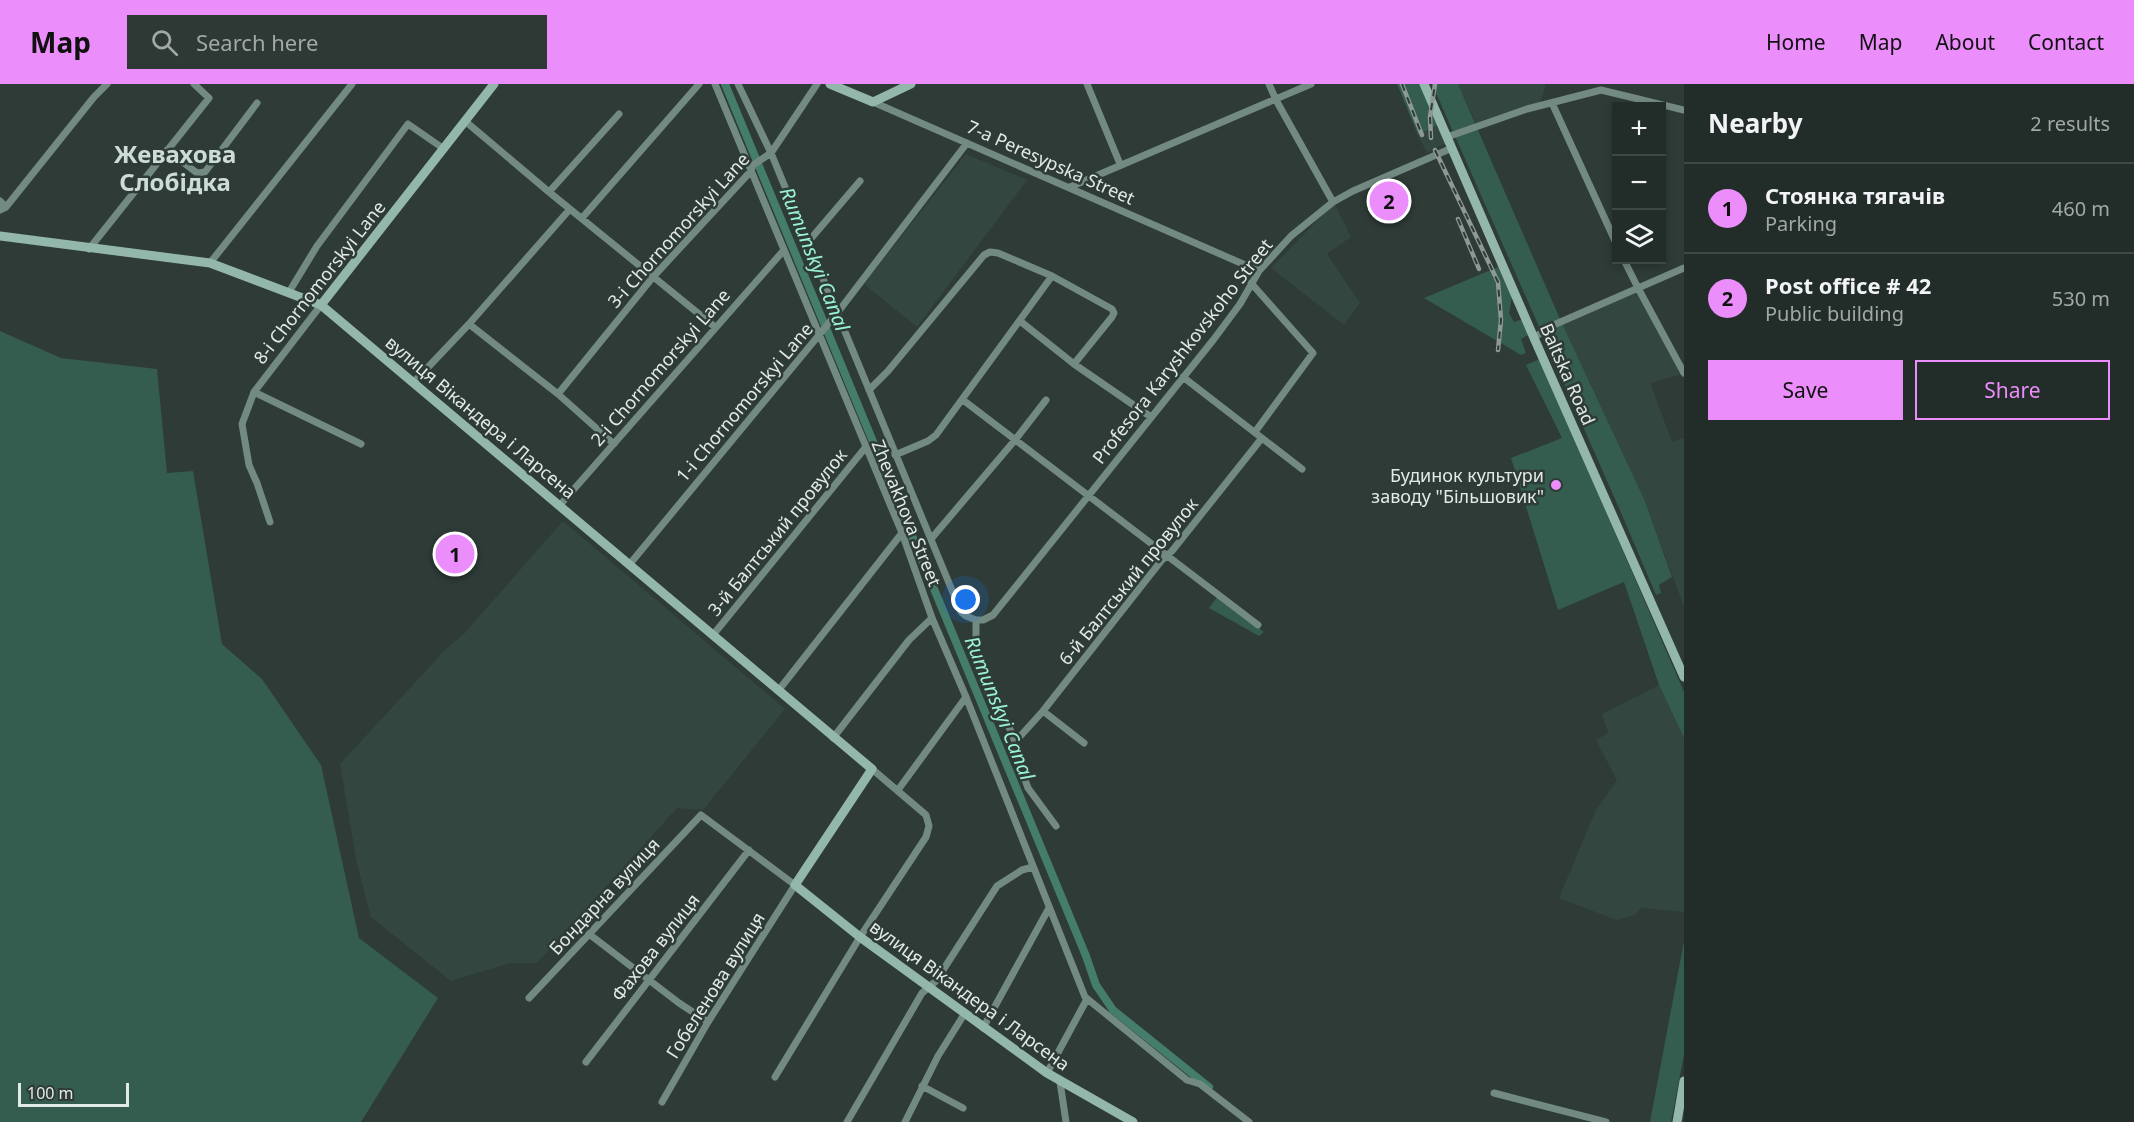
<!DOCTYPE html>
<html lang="en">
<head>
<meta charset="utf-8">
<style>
	:root { --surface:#222c28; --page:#2e3834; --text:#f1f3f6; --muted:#a2a7a8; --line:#3f4845; --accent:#eb8dfb }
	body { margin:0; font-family:"Noto Sans",sans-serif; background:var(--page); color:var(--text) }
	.controls { position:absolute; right:18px; top:18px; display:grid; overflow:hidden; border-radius:0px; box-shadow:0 3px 9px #0003 }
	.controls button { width:54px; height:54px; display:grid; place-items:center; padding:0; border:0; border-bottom:2px solid var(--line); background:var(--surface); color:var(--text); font:30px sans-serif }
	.scale { position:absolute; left:18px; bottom:15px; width:111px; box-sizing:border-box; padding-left:6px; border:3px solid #e2eae7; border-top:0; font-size:16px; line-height:21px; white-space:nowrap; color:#e2eae7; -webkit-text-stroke:4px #2e3b36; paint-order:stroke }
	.you { position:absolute; left:966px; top:516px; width:21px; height:21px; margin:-15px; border:4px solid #fff; border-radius:50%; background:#1a73e8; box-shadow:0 0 0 9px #1a73e833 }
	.badge { display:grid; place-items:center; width:39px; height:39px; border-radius:50%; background:var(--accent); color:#111; font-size:20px; font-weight:700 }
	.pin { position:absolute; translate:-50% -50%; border:3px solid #fff; box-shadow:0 2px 6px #0006 }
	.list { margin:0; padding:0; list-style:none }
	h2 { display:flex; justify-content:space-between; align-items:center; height:78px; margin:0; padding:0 24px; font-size:26px }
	h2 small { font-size:20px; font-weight:400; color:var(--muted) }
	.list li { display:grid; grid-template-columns:39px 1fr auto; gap:18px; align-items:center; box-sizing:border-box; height:90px; padding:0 24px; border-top:2px solid var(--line) }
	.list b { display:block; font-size:22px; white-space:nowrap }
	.list p { margin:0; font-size:20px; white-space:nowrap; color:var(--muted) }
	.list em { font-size:20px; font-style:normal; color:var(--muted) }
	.actions { display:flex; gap:12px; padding:18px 24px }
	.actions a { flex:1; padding:14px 0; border:2px solid var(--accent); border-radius:0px; text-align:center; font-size:21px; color:var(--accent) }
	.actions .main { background:var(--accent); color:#111 }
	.icon { flex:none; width:33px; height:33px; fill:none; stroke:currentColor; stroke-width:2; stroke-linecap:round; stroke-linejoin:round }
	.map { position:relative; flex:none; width:1684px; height:1038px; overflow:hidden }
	header { display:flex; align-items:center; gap:36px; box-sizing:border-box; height:84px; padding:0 30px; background:var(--accent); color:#111 }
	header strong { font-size:28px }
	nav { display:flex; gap:33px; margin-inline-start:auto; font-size:21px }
	.search { width:420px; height:54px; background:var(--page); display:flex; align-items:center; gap:15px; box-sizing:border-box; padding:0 21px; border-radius:0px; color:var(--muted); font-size:22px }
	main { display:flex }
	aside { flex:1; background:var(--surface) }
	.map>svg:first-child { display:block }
	.built { fill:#334740 }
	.green { fill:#345c4f }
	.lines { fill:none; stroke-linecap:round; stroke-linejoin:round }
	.canal { stroke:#457d6c; stroke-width:8 }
	.street { stroke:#738a82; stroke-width:7 }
	.secondary { stroke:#93b8ab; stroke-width:9 }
	.rail-casing { stroke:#8e9995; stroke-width:4.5 }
	.rail { stroke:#2e3b36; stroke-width:2; stroke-dasharray:7; stroke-linecap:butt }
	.poi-dot { fill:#eb8dfb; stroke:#2e3b36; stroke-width:2 }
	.labels { text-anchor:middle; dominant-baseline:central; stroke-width:5; stroke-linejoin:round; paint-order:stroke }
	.street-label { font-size:18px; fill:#e2eae7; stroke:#2e3b36 }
	.poi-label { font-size:18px; fill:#e2eae7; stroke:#2e3b36; text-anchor:end }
	.water-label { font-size:20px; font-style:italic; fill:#99f2d6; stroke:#2e3b36 }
	.district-label { font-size:24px; font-weight:bold; fill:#ccdcd6; stroke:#2e3b36 }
</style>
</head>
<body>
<header>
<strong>Map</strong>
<div class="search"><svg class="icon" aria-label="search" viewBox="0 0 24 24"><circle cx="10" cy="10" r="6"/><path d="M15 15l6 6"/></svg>Search here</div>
<nav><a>Home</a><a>Map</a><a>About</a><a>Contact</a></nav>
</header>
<main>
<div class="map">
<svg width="1684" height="1038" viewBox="0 0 1684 1038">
	<rect width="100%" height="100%" fill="#2e3b36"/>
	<path class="built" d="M1458,0H1546L1540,20L1477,42Z
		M1437,41L1446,59L1427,69L1418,51Z
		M966,70L1027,96L917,243L864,200Z
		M1334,119L1351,153L1327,170L1360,219L1344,241L1271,184Z
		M1637,206L1683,290L1650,299L1672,358L1684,354V523L1645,417L1562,239Z
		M563,437L785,625L703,726L677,724L537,879H510L451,897L371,833L357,780L340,680L445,566L463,551Z
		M1659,601L1684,654V828L1641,824L1635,831L1616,836L1559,814L1596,726L1617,696L1596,656L1608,649L1602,630Z"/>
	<path class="green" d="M1397,0H1420L1437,41L1418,51Z
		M1432,0H1458L1560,235L1645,417L1672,493L1659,501L1661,509L1656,511L1619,424Z
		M1498,183L1512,213L1509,229L1514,238L1523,235L1530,250L1521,255L1526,269L1521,271L1424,214Z
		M0,247L61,274L157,285L167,389L193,387L222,560L262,595L321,681L359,854L438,914L361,1038H0Z
		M1540,275L1684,608V654L1659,601L1624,498L1558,526L1511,374L1562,354L1526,281Z
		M1217,513L1264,548L1259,552L1209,524Z
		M1684,857V971L1671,1038H1650Z"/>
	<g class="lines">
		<path class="canal" d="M725,0L1086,872L1096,901L1113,926L1209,1003"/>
		<path class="street" d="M715,0L902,449L932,534L966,613L1085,913L1187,996L1200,1000L1249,1038
			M738,0L771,69L961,528L966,532L976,536
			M1087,0L1120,80
			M1269,0L1276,16L1333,118
			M873,18L1259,187
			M1552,19L1616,159
			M465,37L549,108L715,243
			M1447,53L1527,25L1601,6L1684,26
			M167,66L197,89L205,88L257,19
			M1070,103L1311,0
			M549,108L619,30
			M0,117L6,123L0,126
			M6,123L94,13L107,0
			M582,134L699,0
			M808,158L860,97
			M89,165L209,14L194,0
			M1624,176L1638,204L1684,289
			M210,179L352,0
			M1251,199L1313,269L1255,348
			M289,208L317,162L408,40L444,65
			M1020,237L1074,280L1151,333
			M469,240L558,310L614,360
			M1534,254L1549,243L1684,184
			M1183,293L1302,385
			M414,298L469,240L570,125
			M869,306L888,287L984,171L990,168L998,169L1052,192L1112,225L1114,229L1112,233L1074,280
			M254,308L361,360
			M558,310L653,193L751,87L753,81L771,69L817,0
			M963,316L1258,541
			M895,371L928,357L936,351L1052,192
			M560,421L784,166
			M270,438L257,399L249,381L242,340L254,308L321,221
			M931,455L1015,356L1046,316
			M629,481L838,228L967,59
			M976,536H983L993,531L1214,255L1240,220L1259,187L1291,152L1333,118L1353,107L1452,64
			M976,536V570L988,610L1010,645L1015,658L1018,676L1028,704L1056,742
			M713,551L865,364
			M778,607L902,449
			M1043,627L1084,659
			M833,654L909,556L932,534
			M1015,658L1043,627L1161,477L1172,467L1262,354
			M898,706L966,613
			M589,850L679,919L708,938
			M529,914L701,731L795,801L708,938L662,1018
			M983,944L1049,824
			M586,978L749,766
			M1047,989L1087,915
			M775,993L860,853L926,753L929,742L926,731L872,685
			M1060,998L1066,1038
			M922,1002L963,1024
			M1494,1009L1606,1038
			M847,1038L922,909L936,897L997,802L1022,786L1033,783
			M905,1038L938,972L965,929"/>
		<path class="secondary" d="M830,0L873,18L911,0
			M1424,0L1534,254L1684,593
			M0,152L210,179L321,221L872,685L795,801L860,853L1047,989L1133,1038
			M321,221L494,0
			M1677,1038L1684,997"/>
		<defs>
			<path id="rail" d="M1402,0L1422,51
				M1431,54L1430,33L1435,0
				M1435,66L1498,198L1501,236L1498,266
				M1458,135L1479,185"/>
		</defs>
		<use href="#rail" class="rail-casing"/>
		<use href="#rail" class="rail"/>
	</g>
	<circle class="poi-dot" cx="1556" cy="401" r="6"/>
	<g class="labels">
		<g class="street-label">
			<text transform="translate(1051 78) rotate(24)">7-a Peresypska Street</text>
			<text transform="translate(678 146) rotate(-48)">3-i Chornomorskyi Lane</text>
			<text transform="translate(319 198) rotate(-52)">8-i Chornomorskyi Lane</text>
			<text transform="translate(1182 267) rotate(-52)">Profesora Karyshkovskoho Street</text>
			<text transform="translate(660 283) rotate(-49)">2-i Chornomorskyi Lane</text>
			<text transform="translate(1568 290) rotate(66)">Baltska Road</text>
			<text transform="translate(744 318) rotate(-50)">1-i Chornomorskyi Lane</text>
			<text transform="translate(481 333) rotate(40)">вулиця Вікандера і Ларсена</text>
			<text transform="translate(907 429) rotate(68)">Zhevakhova Street</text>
			<text transform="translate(777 448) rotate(-51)">3-й Балтський провулок</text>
			<text transform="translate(1128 497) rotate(-51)">6-й Балтський провулок</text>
			<text transform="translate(604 812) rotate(-47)">Бондарна вулиця</text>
			<text transform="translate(655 863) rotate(-52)">Фахова вулиця</text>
			<text transform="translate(715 901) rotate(-58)">Гобеленова вулиця</text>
			<text transform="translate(970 911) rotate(36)">вулиця Вікандера і Ларсена</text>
		</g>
		<g class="poi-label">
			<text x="1544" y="391">Будинок культури<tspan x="1544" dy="21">заводу "Більшовик"</tspan></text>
		</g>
		<g class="water-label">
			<text transform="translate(815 175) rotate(68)">Rumunskyi Canal</text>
			<text transform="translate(1000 624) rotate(68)">Rumunskyi Canal</text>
		</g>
		<g class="district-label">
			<text x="175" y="69">Жевахова<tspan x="175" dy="28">Слобідка</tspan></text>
		</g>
	</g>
</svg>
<div class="controls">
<button>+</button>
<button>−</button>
<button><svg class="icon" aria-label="layers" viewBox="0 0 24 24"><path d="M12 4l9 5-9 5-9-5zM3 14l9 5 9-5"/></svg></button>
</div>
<div class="scale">100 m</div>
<div class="you"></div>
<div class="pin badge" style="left:455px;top:470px">1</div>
<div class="pin badge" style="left:1389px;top:117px">2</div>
</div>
<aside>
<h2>Nearby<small>2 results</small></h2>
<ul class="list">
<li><span class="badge">1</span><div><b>Стоянка тягачів</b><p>Parking</p></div><em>460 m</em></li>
<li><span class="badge">2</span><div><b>Post office # 42</b><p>Public building</p></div><em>530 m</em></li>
</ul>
<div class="actions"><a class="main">Save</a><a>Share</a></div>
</aside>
</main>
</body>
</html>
